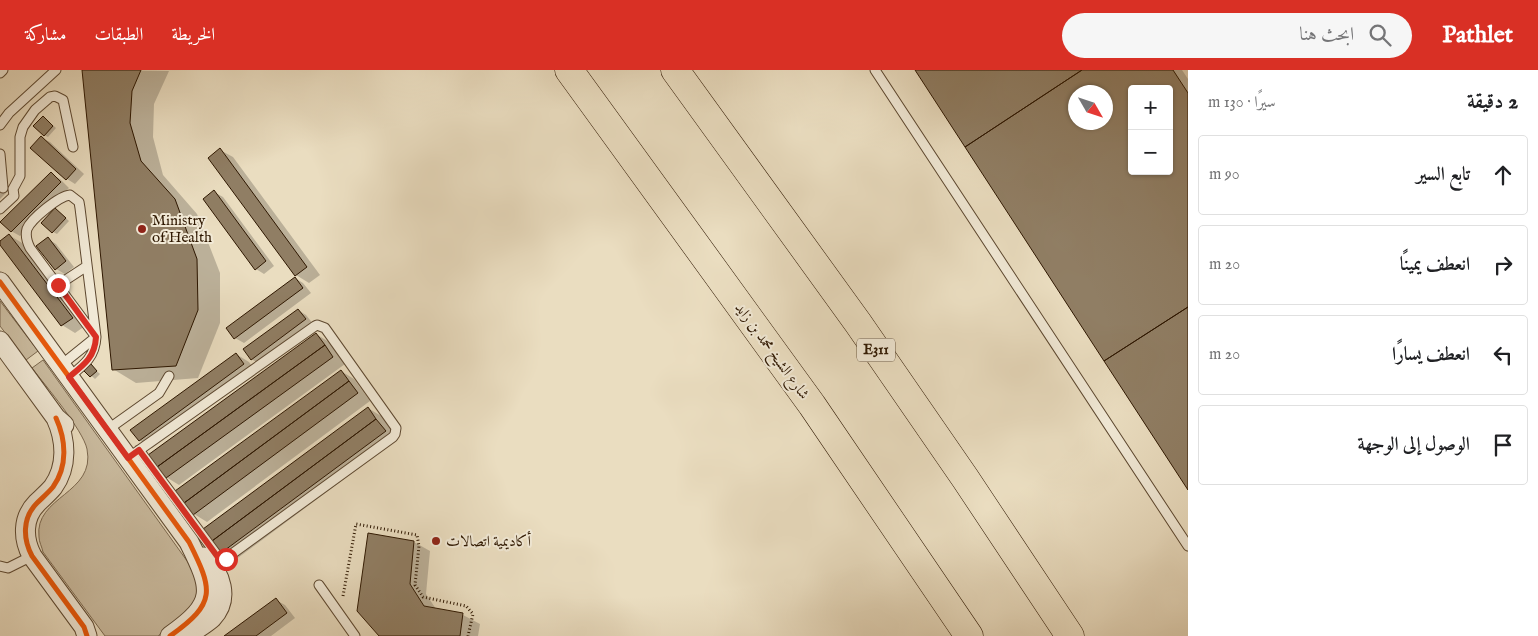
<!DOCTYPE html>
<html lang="ar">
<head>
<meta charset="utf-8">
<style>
	:root { --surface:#fff; --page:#f6f6f6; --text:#202124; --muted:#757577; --line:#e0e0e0; --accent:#d93025 }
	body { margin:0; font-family:"IM FELL English",Amiri,serif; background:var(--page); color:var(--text); direction:rtl }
	.controls { position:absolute; right:15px; top:15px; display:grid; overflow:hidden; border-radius:5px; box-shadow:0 1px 4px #0004 }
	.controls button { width:45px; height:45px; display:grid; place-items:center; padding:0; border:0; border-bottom:1px solid var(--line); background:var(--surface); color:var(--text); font:25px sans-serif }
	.compass { position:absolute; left:1068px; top:15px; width:45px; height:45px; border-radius:50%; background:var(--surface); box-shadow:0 1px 4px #0004; rotate:129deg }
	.stop { position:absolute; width:15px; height:15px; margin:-11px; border:4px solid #d93025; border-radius:50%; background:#fff }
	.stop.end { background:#d93025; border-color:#fff; box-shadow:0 1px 5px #0008 }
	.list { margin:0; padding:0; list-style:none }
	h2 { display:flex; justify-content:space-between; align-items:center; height:65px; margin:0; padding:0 20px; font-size:21px }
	h2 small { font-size:16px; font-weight:400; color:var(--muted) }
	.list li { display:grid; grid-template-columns:32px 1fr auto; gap:15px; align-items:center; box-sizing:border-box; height:80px; margin:0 10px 10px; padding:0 10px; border:1px solid var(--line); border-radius:5px }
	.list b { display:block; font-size:19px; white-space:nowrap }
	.list em { font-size:16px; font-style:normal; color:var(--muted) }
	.icon { flex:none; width:28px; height:28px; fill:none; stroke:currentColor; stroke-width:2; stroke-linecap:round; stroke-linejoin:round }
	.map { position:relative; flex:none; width:1188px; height:566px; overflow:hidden; direction:ltr }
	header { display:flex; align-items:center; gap:30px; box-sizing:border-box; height:70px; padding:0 25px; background:var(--accent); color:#fff }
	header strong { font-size:24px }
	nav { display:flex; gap:28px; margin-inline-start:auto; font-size:18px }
	.search { width:350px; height:45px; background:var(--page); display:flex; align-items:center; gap:12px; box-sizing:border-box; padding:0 18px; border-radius:28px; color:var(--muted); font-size:19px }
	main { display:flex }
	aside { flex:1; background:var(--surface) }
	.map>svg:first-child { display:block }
	.green { fill:#cabb9f; stroke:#7c6950 }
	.shadow { fill:#0003; fill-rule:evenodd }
	.building { fill:#907e64; stroke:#2e1700; fill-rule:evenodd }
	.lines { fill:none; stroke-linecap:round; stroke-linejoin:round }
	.service-casing { stroke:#5d4830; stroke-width:11 }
	.minor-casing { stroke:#5d4830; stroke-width:21 }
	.motorway-casing { stroke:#2e1700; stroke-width:29 }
	.path { stroke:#2e1700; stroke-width:3; stroke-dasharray:1 2.5; stroke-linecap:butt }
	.service { stroke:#f1e9d6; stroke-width:9 }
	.minor { stroke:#f1e9d6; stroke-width:19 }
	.motorway { stroke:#eaddc0; stroke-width:28 }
	.cycleway-casing { stroke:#f1e9d6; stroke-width:8 }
	.cycleway { stroke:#e8590c; stroke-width:5 }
	.route { stroke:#d93025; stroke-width:6 }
	.poi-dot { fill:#8f2418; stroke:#f1e9d6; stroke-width:2 }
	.labels { text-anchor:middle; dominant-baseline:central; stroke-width:4; stroke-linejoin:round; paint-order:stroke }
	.shield { fill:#f1e9d6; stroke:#685640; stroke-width:1 }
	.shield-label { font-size:14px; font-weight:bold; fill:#2e1700 }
	.poi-label { font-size:15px; fill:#2e1700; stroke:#f1e9d6; text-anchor:start }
	.street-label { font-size:15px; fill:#2e1700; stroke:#f1e9d6 }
</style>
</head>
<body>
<header>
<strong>Pathlet</strong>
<div class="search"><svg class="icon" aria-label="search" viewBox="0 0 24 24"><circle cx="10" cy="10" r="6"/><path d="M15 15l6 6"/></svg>ابحث هنا</div>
<nav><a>الخريطة</a><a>الطبقات</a><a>مشاركة</a></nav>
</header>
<main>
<aside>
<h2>2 دقيقة<small>سيرًا · 130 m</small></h2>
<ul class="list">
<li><svg class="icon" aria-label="ahead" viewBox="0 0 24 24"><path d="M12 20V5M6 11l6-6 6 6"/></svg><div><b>تابع السير</b></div><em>90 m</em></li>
<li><svg class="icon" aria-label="right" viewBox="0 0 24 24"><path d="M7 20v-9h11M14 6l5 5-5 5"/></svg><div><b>انعطف يمينًا</b></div><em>20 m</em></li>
<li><svg class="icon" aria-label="left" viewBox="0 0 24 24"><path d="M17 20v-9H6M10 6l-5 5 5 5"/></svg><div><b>انعطف يسارًا</b></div><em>20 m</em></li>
<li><svg class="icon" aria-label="arrive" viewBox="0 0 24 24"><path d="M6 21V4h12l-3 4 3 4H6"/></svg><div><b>الوصول إلى الوجهة</b></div></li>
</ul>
</aside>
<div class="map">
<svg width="1188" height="566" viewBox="0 0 1188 566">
	<rect width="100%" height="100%" fill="#eaddc0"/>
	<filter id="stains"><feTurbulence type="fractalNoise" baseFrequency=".004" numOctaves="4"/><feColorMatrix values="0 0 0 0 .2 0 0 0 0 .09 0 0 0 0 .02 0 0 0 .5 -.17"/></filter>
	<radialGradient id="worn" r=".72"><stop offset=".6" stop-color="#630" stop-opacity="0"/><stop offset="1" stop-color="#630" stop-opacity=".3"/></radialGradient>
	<path class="green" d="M0,231L38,281L26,290L0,256Z
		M43,290L195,502L198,527L182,549L158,566H105L43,482C42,477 39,472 39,467C34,426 96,424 87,379C83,360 45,315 32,298Z"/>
	<path class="shadow" d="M83,0L169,1L154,34L153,67L163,105L197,144L220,203V253L198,308L136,313L113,299Z
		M916,0H1182L1188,9V418ZM1132,19H1169V101H1132ZM1076,22H1106V52H1076Z
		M43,47L56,58L48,67L44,65Z
		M41,68L50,72L84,104L75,114L67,109Z
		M220,80L233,87L320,205L309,213L296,205Z
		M51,104L60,109L69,118L20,166L11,161Z
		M0,111L9,120L0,129Z
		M214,122L223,127L274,196L264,204L256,199Z
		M59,142L69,151L57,164L53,162Z
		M9,165L22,173L85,256L75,263L62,255L0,173Z
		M48,169L56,174L74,197L65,204L56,199Z
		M295,208L303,213L311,223L244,273L235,268Z
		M298,240L306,245L314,255L260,294L251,289Z
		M316,264L329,272L345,294L179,415L166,407Z
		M236,284L249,292L256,302L152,378L139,370Z
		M91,296L100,304L95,309L86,301Z
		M341,301L354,309L370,331L207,452L194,444Z
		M368,338L381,346L398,369L235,490L222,482Z
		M414,472L430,481L426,524L436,539L463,545L480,554L478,566H381Z
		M276,530L285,535L295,548L271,566H226Z"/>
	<path class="building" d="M82,0H141L132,21L130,53L141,91L175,129L197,189L198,240L176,296L112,300Z
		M915,0H1082L965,77Z
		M1082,0H1173L1188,23V237L1104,291L965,77ZM1132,19H1169V101H1132ZM1076,22H1106V52H1076Z
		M43,46L53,56L44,66L33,56Z
		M41,66L76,99L66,110L30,78Z
		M220,78L307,197L295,206L208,88Z
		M51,102L61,112L11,162L0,152Z
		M214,120L266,191L255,200L203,129Z
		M55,138L66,148L52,163L41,153Z
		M9,164L73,248L61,256L0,175V171Z
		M48,167L66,191L55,200L36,176Z
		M295,207L303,218L234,269L226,258Z
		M1188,237V420L1104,291Z
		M298,239L306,249L251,290L243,279Z
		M316,263L325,275L157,397L148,385Z
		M325,275L333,287L166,408L157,397Z
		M236,283L244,294L139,371L130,360Z
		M91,294L97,301L90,307L84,301Z
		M341,300L349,311L184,433L175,421Z
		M349,311L358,323L193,445L184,433Z
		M368,337L376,349L212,471L203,459Z
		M376,349L386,361L221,483L212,471Z
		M368,463L414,471L410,514L424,536L463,543L460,566H379L357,541Z
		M276,528L287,543L256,566H224Z"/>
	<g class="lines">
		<defs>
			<path id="service" d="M875,0L1188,476
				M0,3L3,0
				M0,55L9,43L56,0
				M0,84L3,118
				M70,125L79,132L80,138L96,267L30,178C27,172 25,166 27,159C31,149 59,126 70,125Z
				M0,139L14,126L13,119L20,106V67L23,57L35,40L50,27L55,26L63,30L73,77
				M58,215L87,196
				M60,296L96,267
				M69,307C84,295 95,287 96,267
				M107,360L159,323L169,306
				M128,388L315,256L317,255L325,258L396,358L395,364L393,367L225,489H222L217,485L139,380
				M0,496L8,498L32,486
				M319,515L355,566"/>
			<path id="minor" d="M0,212L189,472C213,520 217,533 170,566
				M0,271L56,348L64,355
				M56,348C66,370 68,396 53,417C48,423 42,428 37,433C22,448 23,469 32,486L84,557L87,566
				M189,564C197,559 205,554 212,548C230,529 221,503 204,487"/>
			<path id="motorway" d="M569,0L812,335L969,566
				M675,0L858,253L965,408L1070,566"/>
		</defs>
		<use href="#service" class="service-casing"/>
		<use href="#minor" class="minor-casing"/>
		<use href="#motorway" class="motorway-casing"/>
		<path class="path" d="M343,526L356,454L417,465L419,476L415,515L423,527L466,536L473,544L468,566"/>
		<use href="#service" class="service"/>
		<use href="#minor" class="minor"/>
		<use href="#motorway" class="motorway"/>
		<defs>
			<path id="cycleway" d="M0,212L189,472C213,520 217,533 170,566
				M56,348C66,370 68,396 53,417C48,423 42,428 37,433C22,448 23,469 32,486L84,557L87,566"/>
		</defs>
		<use href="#cycleway" class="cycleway-casing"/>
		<use href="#cycleway" class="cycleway"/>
	</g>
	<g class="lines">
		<path class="route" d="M58,215L96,267C95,287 84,295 69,307L128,388L139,380L217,486L222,489H226"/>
	</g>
	<g class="poi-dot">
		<circle cx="142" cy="159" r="5"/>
		<circle cx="436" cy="471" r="5"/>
	</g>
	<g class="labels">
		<rect class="shield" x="857" y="268.5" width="38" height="23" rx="4"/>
		<g class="shield-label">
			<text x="876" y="280">E311</text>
		</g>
		<g class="poi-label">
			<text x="152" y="150">Ministry<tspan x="152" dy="17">of Health</tspan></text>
			<text x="446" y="471">أكاديمية اتصالات</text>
		</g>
		<g class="street-label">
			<text transform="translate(772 281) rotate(54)">شارع الشيخ محمد بن زايد</text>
		</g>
	</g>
	<rect width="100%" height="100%" filter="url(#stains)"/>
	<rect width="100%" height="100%" fill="url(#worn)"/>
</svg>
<div class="controls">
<button>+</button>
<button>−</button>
</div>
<svg class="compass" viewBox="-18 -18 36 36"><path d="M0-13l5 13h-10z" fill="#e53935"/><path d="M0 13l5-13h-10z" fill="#757577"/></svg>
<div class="stop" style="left:226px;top:489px"></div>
<div class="stop end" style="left:58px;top:215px"></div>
</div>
</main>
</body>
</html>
